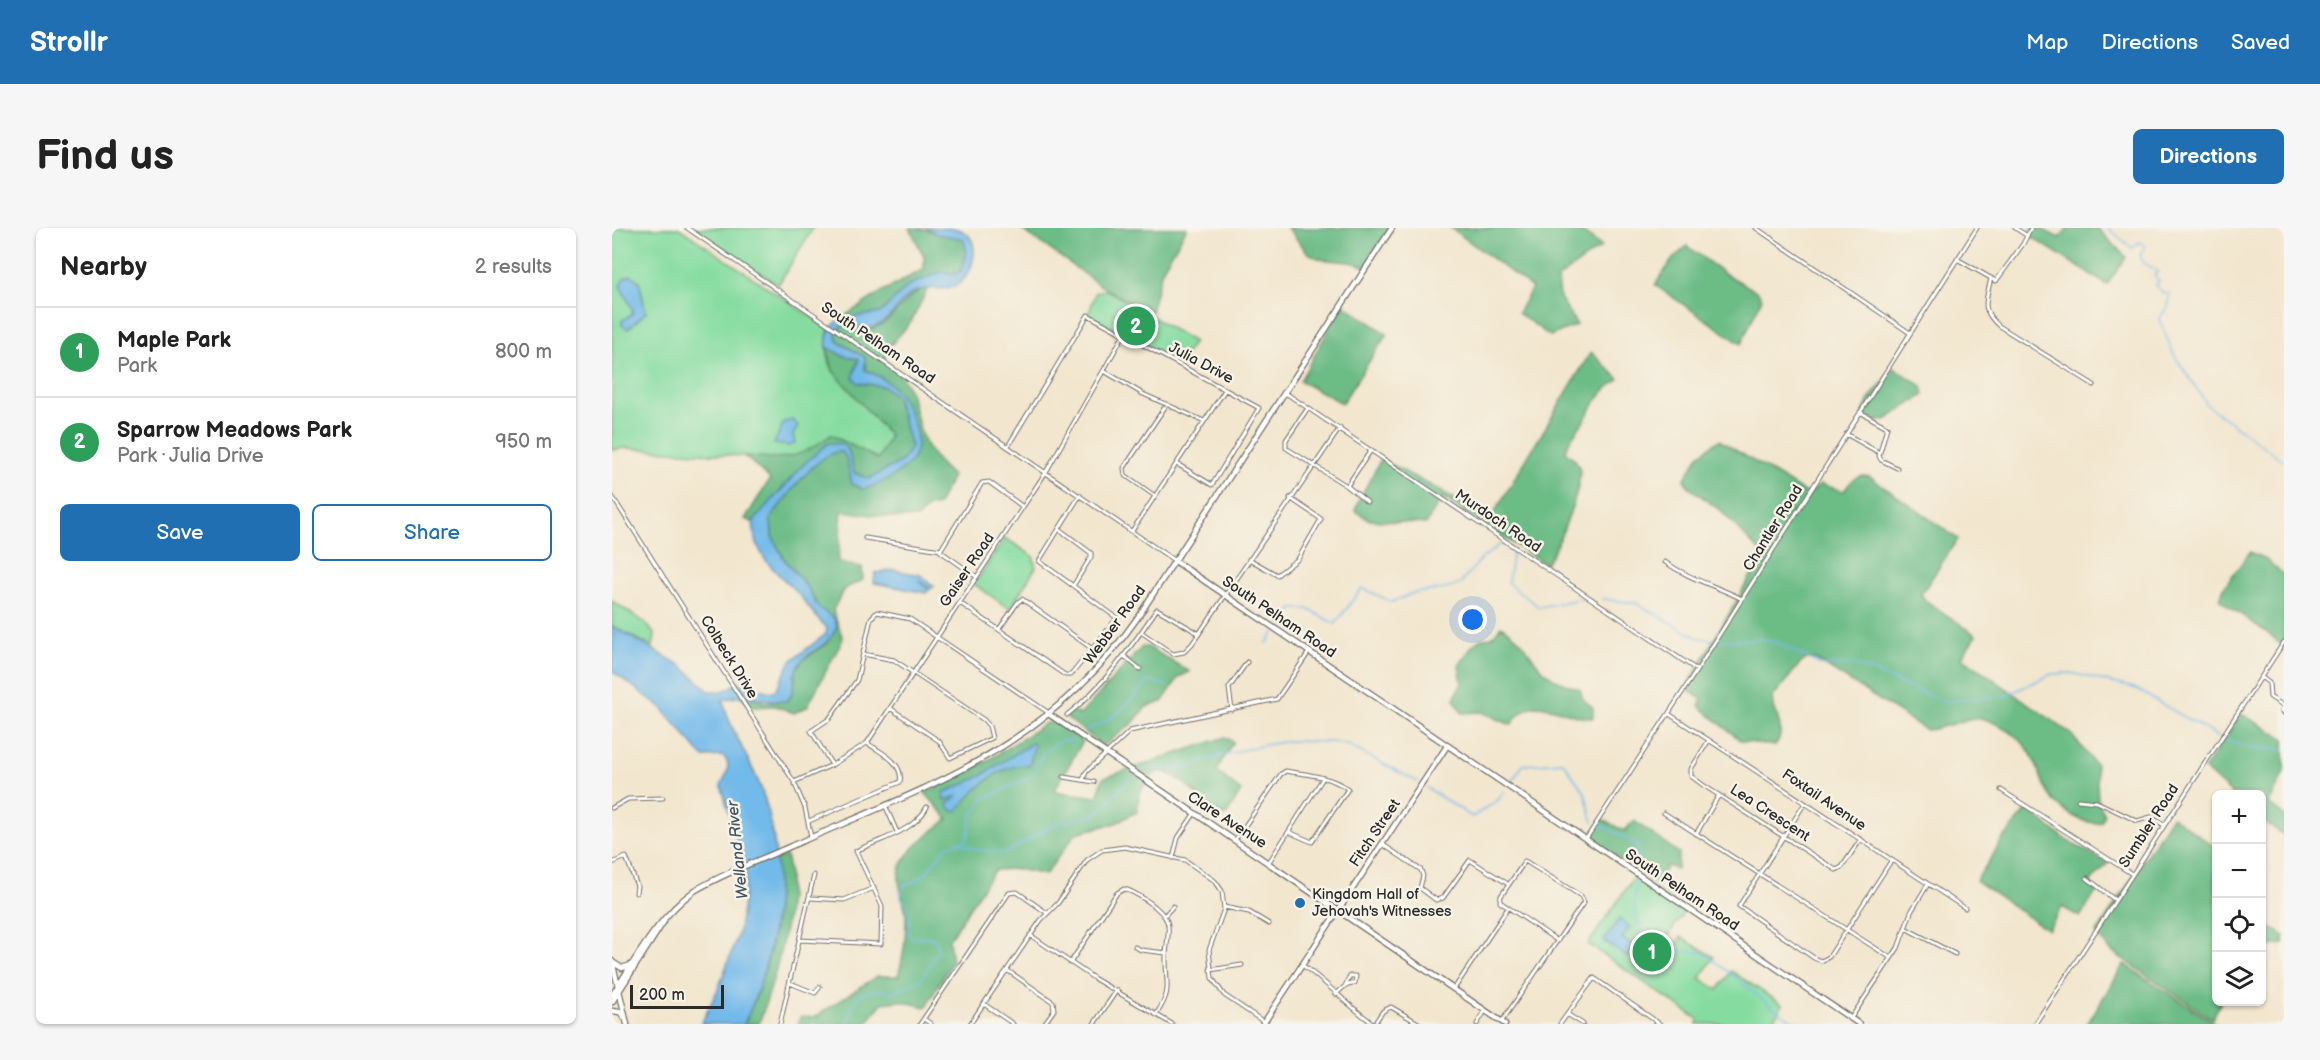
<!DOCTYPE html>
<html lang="en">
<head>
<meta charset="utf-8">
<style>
	:root { --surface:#fff; --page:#f6f6f6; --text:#222; --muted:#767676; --line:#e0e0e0; --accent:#1f6fb2 }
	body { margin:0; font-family:"Balsamiq Sans",sans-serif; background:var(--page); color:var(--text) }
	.controls { position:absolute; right:18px; bottom:18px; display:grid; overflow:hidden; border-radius:9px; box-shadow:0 2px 4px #0004 }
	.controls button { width:54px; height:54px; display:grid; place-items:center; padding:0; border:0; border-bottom:2px solid var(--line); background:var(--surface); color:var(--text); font:30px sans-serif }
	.scale { position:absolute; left:18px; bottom:15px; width:94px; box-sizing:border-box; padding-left:6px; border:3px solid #2b2b2b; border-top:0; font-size:16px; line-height:21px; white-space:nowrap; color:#2b2b2b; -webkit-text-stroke:4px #f7f3e8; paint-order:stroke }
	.you { position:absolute; left:861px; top:392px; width:21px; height:21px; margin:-15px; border:4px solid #fff; border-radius:50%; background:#1a73e8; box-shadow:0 0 0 9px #1a73e833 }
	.badge { display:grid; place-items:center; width:39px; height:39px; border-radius:50%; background:var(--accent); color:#fff; font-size:20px; font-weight:700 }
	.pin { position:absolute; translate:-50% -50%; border:3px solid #fff; box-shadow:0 2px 6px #0006 }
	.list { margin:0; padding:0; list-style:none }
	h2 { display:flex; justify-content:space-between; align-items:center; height:78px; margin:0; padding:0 24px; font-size:26px }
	h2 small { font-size:20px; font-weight:400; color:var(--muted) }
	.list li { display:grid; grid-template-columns:39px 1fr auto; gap:18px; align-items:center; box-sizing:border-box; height:90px; padding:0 24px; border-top:2px solid var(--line) }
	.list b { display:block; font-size:22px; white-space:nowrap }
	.list p { margin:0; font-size:20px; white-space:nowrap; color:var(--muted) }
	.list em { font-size:20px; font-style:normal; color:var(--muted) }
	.actions { display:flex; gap:12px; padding:18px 24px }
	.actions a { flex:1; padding:14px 0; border:2px solid var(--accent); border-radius:9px; text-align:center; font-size:21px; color:var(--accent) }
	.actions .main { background:var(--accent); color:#fff }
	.icon { flex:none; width:33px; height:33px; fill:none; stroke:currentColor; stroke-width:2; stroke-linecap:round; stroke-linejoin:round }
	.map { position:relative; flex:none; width:1672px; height:796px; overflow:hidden; border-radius:9px }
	header { display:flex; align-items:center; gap:36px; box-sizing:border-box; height:84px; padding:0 30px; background:var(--accent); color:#fff }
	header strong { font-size:28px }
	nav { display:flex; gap:33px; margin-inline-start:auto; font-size:21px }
	.intro { display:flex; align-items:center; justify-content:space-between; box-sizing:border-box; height:144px; padding:0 36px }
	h1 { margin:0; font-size:42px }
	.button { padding:15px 27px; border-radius:9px; background:var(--accent); color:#fff; font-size:21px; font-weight:700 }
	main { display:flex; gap:36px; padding:0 36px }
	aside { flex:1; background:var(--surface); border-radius:9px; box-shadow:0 2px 4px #0004 }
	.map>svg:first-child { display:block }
	.green { fill:#85dca0; stroke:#588466; stroke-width:1.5 }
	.forest { fill:#6cbc86; stroke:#4c7458; stroke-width:1.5 }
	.water { fill:#72baea; stroke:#4e728a; stroke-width:1.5 }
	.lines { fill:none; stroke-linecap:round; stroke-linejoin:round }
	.stream { stroke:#72baea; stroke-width:1.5 }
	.street-casing { stroke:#716c64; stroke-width:5 }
	.secondary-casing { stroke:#716c64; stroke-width:7 }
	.street { stroke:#fff; stroke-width:3 }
	.secondary { stroke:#fff; stroke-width:4.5 }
	.poi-dot { fill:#1f6fb2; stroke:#f7f3e8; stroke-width:2 }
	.labels { text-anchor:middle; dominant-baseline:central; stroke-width:5; stroke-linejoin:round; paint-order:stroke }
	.street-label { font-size:15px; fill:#2b2b2b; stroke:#f7f3e8 }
	.poi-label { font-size:15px; fill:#2b2b2b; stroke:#f7f3e8; text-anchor:start }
	.water-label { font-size:16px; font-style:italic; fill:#405664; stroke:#f7f3e8 }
</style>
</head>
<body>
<header>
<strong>Strollr</strong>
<nav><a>Map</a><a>Directions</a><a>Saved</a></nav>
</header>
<div class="intro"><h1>Find us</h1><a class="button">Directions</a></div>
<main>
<aside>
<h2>Nearby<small>2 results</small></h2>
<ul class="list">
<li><span class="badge" style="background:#2e9e5b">1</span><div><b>Maple Park</b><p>Park</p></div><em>800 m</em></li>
<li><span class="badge" style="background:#2e9e5b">2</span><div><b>Sparrow Meadows Park</b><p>Park · Julia Drive</p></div><em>950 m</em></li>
</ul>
<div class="actions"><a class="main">Save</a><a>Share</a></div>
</aside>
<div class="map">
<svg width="1672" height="796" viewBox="0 0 1672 796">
	<rect width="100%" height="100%" fill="#f7f3e8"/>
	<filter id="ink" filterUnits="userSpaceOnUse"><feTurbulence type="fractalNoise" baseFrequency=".0167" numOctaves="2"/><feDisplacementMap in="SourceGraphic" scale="12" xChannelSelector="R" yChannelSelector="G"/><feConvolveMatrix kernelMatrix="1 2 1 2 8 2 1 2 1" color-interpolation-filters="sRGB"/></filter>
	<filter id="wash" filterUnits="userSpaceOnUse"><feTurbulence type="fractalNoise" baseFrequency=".008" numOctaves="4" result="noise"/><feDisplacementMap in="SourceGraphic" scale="24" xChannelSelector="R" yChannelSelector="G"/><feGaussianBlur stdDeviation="1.35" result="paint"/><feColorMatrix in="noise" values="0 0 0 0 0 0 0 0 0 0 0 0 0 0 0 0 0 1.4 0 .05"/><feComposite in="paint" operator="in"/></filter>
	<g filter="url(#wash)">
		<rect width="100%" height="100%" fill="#f2e6ce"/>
		<path class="green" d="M0,0H67L217,101C212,116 215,130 221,143L278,208L266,231L219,207L193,226L172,231L13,220L0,222Z
			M83,0H201L166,57Z
			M495,62L582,114L566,137L476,87L484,64Z
			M393,310L421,328L424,339L398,381L362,356Z
			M0,373L34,395L43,407L41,419L0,398Z
			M1023,648L1073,682L1054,711L1063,718L1069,709L1102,729L1088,750L1106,762L1119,743L1171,777L1158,796H1085L1087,792L976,716Z"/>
		<path class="forest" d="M298,0C316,0 332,7 351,10L355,25L349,43L343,46L333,44L297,57L268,85L228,91L271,63L312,41V29Z
			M408,0H575L550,42L539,84L495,62Z
			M675,0H779L754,39C735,29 713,37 698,26C690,20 683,7 675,0Z
			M839,0H964L990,18L946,50L948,70L965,97L938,108L906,85L920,60Z
			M1420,0H1428L1447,10L1456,0H1485L1514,29L1495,57L1418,8Z
			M1075,18L1112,45L1146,64L1150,70L1129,116L1043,57L1060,32Z
			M316,60L299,94L276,120L272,132C306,158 298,175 311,210C317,225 328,237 340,248L326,277L316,279L305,290H283L230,283L226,334L250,339L251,352L232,361L221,382L231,411L195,479L182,485L164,478L138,479L128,466L153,474L175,473L180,467L184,441L190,432L215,416L223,391L206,379L196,360L172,331L160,308L159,290C171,273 207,221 229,223L234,229L240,256L250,261L303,229C295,187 298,159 253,142V129L226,114L224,106L229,98L238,94C243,96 250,100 255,101C279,102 291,64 316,60Z
			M731,76L775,106L730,175L688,153Z
			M215,119L229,127L247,131L242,144L246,155L271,158L284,168L299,219L290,233L257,251L242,245L236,221L229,216L192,236L141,294L133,291L158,251L132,228C175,231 183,233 219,207L266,231L278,208L221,143Z
			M979,124L1007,151C989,163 982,176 971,194C964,205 957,211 953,223C960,229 968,234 968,245C968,263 945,323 933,336L830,269L814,296L758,292L743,283L746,274L769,231L879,290Z
			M1282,140L1310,158L1312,167L1275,191L1264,194L1251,186L1256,173Z
			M1107,212L1197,267L1208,256L1232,263C1239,253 1245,245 1258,249L1346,311L1309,366L1313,372L1364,407L1350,429L1458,505L1484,537L1486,571L1492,587L1489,594C1471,598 1446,581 1436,565C1428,551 1426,536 1417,523C1408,509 1389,496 1372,491C1360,487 1332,501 1314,502L1203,431H1194L1187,437L1160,470C1163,488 1175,501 1163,518L1129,513L1087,478L1090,472L1074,460L1151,327L1109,283L1078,260L1072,252L1087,227Z
			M1638,324L1653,331L1672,347V420L1661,409L1608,372L1612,359Z
			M889,398C925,418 916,448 968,461L971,471L981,480V490C951,492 923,458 899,497L870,484L850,485L842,471L850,455L847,438L860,418L869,410L880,409Z
			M530,419H536L578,444L567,449L550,474L534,479L521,495L491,518L454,489L461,483L468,487Z
			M1629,486L1672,510V544L1657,576L1672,588V607L1650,592V566H1620L1592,541Z
			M444,494L471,513L442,563L485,569L491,550L613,509L621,514L604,543L629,563L614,588C593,584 575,547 547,543C532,553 525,565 526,583L504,595L464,605L433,647L405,641L384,642L379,647L337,711L340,734L314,779L288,773L270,775L254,796H186L188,789H203L265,748H286C292,728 294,709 294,688C293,669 280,651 292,633C302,616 320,604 336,591L313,565L375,533L434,495Z
			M1415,582L1459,615L1496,635L1477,656L1485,663L1468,689L1450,679L1436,702L1364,653L1391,611Z
			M1560,588L1604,620V774H1609L1600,791L1499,723L1484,706Z
			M990,591L1012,603L1022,593L1067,625L1065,641L1055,638L1044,656L983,614L981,605Z
			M174,627C186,675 163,750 147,796H132C156,745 170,689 163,632Z
			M1650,693L1672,708V716L1650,719Z
			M1512,736L1595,790L1603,796H1475Z"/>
		<path class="water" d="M314,0C324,0 337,0 346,1C372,9 363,45 345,57C335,65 316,56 301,65C283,76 282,94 255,101L237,94L229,98L224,106L226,114L253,129V142C279,152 290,165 300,191C311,220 305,236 276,251C268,255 259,260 250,261L240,256L234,229L230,224C208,221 171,273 159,290L160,308L172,331L196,360L206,379L223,391L225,399C214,422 197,421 186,438C179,450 185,463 175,473C147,474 138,463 111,472C118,503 138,531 149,560C177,638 166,723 132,796H89L107,759L127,703L134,650L133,639L123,626L126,616L109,557C114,548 121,537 111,528L91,529L49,479L0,443V398L70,438L97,463H111L126,455L159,464L164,462L179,433L214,406L215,400C204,390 197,379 188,368C165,342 144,334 141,294L192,236L216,215L229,216L236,221L242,245L257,251L290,233L299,219L284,168L271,158L246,155L241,149L247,131L229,127L215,119C213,107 219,99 228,91L268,85L297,57L328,44L343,46L349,43L355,25L351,11L324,6Z
			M19,47L27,53L34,84L16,101L10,97V93L20,86L21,82L8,58L12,50Z
			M181,192L186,198L181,207L183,215L176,218L162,216L172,194Z
			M282,342L308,347L322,358L319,361L306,352L317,362L314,365L262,355L263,345Z
			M420,515L423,517L417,538C389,534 362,562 345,583L339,582L335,576L346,568L332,572L331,565L365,550Z
			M1007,691L1018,699L1010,710L1024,719L1016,730L992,713Z"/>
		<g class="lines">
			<path class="stream" d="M1496,0L1520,20L1528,14L1533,18L1528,27L1531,34L1546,44L1542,47L1547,53L1544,57L1551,65L1558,66L1554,81L1547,91L1561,125L1596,178L1672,233
				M990,371L1024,375L1086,410L1101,412
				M666,398L681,381H696L723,396L750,360L780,374L801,365L834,361L848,356L869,331L890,315L901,323L896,355L927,379L973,370
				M1107,413L1150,411L1166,415L1211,438L1242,436L1333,474L1395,467L1440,446L1459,445L1522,460L1607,509
				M655,415L662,405
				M474,502C502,492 517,476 536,453L555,457
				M1611,511L1634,519L1672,522
				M531,541H570L613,526L658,516L678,513L720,514L735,517L806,554
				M899,554L911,537L951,534L973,565L981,594
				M815,560L860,589L886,572L892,563
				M989,597L1025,617L1029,644
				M349,615L366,622L394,625L445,595L471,591L486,585L518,550
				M1026,652C1019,672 1022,698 1036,714C1052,732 1073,718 1093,726C1098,728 1103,734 1107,737C1135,756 1159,784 1190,796
				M236,796C240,768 251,756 281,765L310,751L326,722L324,712L317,709L301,710L296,707C298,693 300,680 289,669L291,658L310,650L335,618L355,612L360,587L372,571L420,548L431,525L449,512L464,513"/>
		</g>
	</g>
	<g filter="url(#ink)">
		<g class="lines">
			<defs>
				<path id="street" d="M75,0L563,333
					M1144,0L1298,105
					M1403,0L1414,7
					M1345,31L1384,53L1411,16L1419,0
					M1379,50C1374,73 1368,81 1387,98L1482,157
					M492,143L531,166L592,193
					M672,164L1085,442
					M696,180L674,212V220L735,258L755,274
					M1248,184L1275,199L1267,228L1269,232L1285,240
					M1234,206L1266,224
					M396,218L476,87L647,180L600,257L565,236
					M735,258L759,222
					M0,268L182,554L193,580L199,609
					M543,268L513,247L512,240L555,176
					M447,301L479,325V329L461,358
					M520,303L613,162
					M253,310L329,322
					M637,331L665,347L686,331L709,291L678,270
					M1053,334C1077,351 1104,358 1130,371
					M365,349L328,323L370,255L377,254L411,279
					M348,375L453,447H459L505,390L427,333L468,267
					M387,401L406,374L410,371L482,422
					M529,404L561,426L572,424L580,416L728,200
					M251,426L282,432L372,492L377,498L380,510L338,530L327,513L278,480
					M512,428L528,441
					M1649,449L1657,455L1658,469L1672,478L1670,482L1672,485
					M620,482L617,460L635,434
					M1057,486L1353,680
					M455,487C492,458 519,419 545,381L586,405
					M1097,512L1079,541V548L1091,557L1224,642L1230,639L1249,611
					M220,537L199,503L217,491L245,452L259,390L265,384L298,391L437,485
					M452,549L482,554
					M471,552L474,544L518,503L665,471L697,424
					M182,554L220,537L255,515L434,244L511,108
					M1389,562L1520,646
					M1466,572L1485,574L1525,593L1539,589L1552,597
					M1193,575L1127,678L1202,730L1209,733L1217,729L1279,633
					M273,577L285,604
					M0,580L16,571L51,570
					M1052,585L1279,730
					M197,593L288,554C292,534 268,524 255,515
					M1084,606L1107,567
					M974,611L1085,442L1365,0
					M623,612L669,546L674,543C696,547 718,548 736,561L700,614L677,604
					M770,616L809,642L811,648L808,660L824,672L831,670L858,632L896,656
					M561,630L566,610L582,586
					M657,634L711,550
					M0,635L14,629L25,658L24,665
					M1475,650L1503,672
					M199,670L232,672L262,660
					M612,679L637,684L657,696
					M553,687L561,678
					M1293,700L1343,726
					M418,707L483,751L560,796
					M188,712L269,716L270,678L244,623C268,611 302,604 315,579
					M523,719L529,722L554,725
					M458,735L505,665L512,661C521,663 529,669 537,674C566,695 554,702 554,732C554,757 560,763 545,785
					M690,737C716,755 736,778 762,796
					M395,742L441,774L442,782L432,796
					M598,742L630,737
					M178,755L203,765L208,759
					M842,761L896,680
					M724,766L733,758L743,755L744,748H738L733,758
					M372,776L401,796
					M955,786L971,796
					M1239,790L1286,720L1299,684L1316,656
					M312,791L319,796
					M890,793L972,674L969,668L913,633L889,668L888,674L946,713
					M168,796L202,647
					M308,796L397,665L405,664L435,685
					M358,796L429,692L446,675L475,632L490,622L513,619L573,632L603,653L610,663L612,681L597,722L600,750L612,767L652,794
					M482,796L505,762
					M762,796L771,783L779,779L808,796
					M865,796L873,783
					M948,796L982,750L1048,796
					M1423,796L1672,414"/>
				<path id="secondary" d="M563,333L1247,796
					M438,487L893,796
					M0,733L15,796
					M0,734L10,740L19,737
					M0,767C25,730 45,690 82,663C112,645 146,633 177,619C318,557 434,522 526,389L780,0
					M0,774L52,693
					M0,783L8,784L12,789
					M651,796L835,518"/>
			</defs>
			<use href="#street" class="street-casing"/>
			<use href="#secondary" class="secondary-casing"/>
			<use href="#street" class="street"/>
			<use href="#secondary" class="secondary"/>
		</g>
	</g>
	<circle class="poi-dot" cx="688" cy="675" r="6"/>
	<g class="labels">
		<g class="street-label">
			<text transform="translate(266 115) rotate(34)">South Pelham Road</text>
			<text transform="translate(589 135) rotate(28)">Julia Drive</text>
			<text transform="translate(886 293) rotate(34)">Murdoch Road</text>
			<text transform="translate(1161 300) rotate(-58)">Chantler Road</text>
			<text transform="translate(355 342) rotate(-56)">Gaiser Road</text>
			<text transform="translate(667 389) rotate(34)">South Pelham Road</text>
			<text transform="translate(503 397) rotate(-54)">Webber Road</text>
			<text transform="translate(117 429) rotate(58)">Colbeck Drive</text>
			<text transform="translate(1212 572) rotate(34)">Foxtail Avenue</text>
			<text transform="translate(1158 585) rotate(33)">Lea Crescent</text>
			<text transform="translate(615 592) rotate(33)">Clare Avenue</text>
			<text transform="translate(1537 598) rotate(-57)">Sumbler Road</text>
			<text transform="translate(763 605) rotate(-56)">Fitch Street</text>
			<text transform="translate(1070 662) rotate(34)">South Pelham Road</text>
		</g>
		<g class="poi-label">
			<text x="700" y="666">Kingdom Hall of<tspan x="700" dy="17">Jehovah's Witnesses</tspan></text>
		</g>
		<g class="water-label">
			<text transform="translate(126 622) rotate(-96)">Welland River</text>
		</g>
	</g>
</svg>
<div class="controls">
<button>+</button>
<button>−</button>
<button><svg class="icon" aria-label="locate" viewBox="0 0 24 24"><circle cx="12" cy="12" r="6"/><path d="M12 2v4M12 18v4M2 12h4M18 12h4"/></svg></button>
<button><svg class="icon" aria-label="layers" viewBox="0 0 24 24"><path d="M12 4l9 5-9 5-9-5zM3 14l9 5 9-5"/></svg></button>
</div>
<div class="scale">200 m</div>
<div class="you"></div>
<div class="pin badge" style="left:1040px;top:724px;background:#2e9e5b">1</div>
<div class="pin badge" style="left:524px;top:98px;background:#2e9e5b">2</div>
</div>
</main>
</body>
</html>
